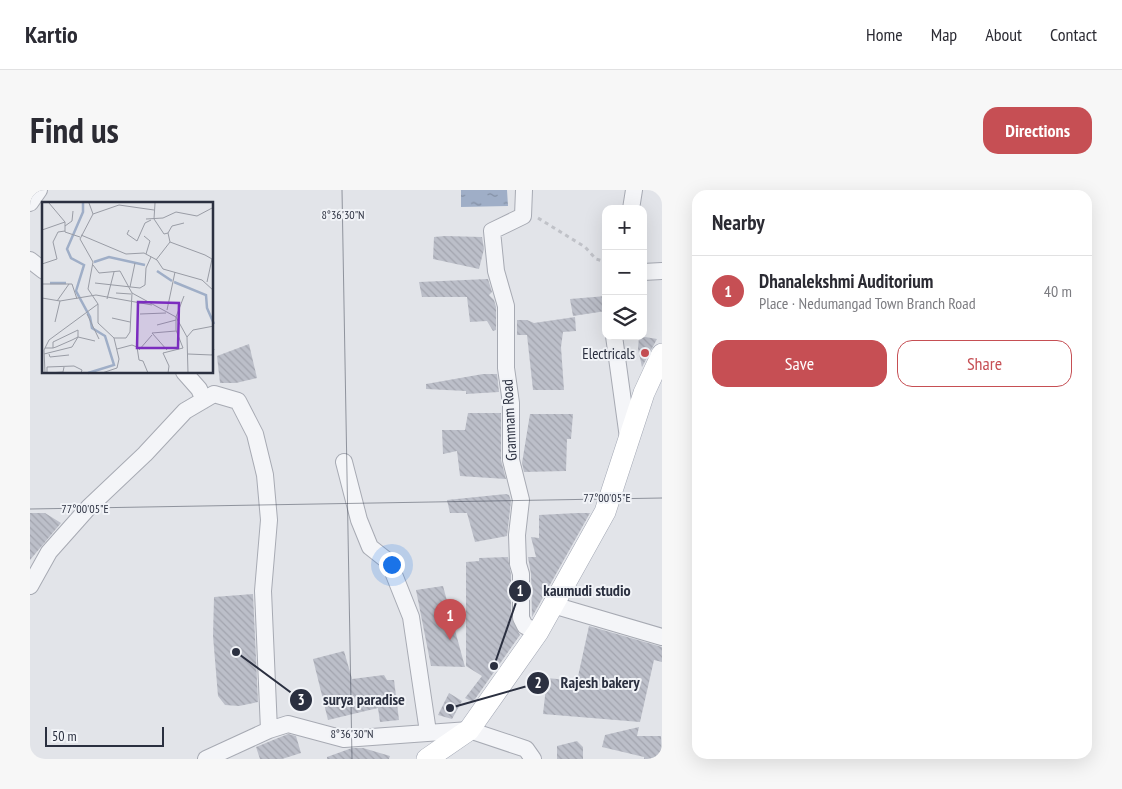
<!DOCTYPE html>
<html lang="en">
<head>
<meta charset="utf-8">
<style>
	:root { --surface:#fff; --page:#f7f7f7; --text:#2b2b33; --muted:#7c7c81; --line:#e1e1e2; --accent:#c64f54 }
	body { margin:0; font-family:"PT Sans Narrow",sans-serif; background:var(--page); color:var(--text) }
	.controls { position:absolute; right:15px; top:15px; display:grid; overflow:hidden; border-radius:10px; box-shadow:0 5px 20px #0002 }
	.controls button { width:45px; height:45px; display:grid; place-items:center; padding:0; border:0; border-bottom:1px solid var(--line); background:var(--surface); color:var(--text); font:25px sans-serif }
	.scale { position:absolute; left:15px; bottom:12px; width:119px; box-sizing:border-box; padding-left:5px; border:2px solid #2b3040; border-top:0; font-size:14px; line-height:18px; white-space:nowrap; color:#2b3040; -webkit-text-stroke:4px #f1f3f7; paint-order:stroke }
	.you { position:absolute; left:361px; top:374px; width:18px; height:18px; margin:-12px; border:4px solid #fff; border-radius:50%; background:#1a73e8; box-shadow:0 0 0 8px #1a73e833 }
	.badge { display:grid; place-items:center; width:32px; height:32px; border-radius:50%; background:var(--accent); color:#fff; font-size:16px; font-weight:700 }
	.pin { position:absolute; translate:-50% -41px; filter:drop-shadow(0 1px 2px #0008) }
	.pin::after { content:''; position:absolute; top:26px; width:18px; height:15px; background:inherit; clip-path:polygon(0 0,100% 0,50% 100%) }
	.list { margin:0; padding:0; list-style:none }
	h2 { display:flex; justify-content:space-between; align-items:center; height:65px; margin:0; padding:0 20px; font-size:21px }
	h2 small { font-size:16px; font-weight:400; color:var(--muted) }
	.list li { display:grid; grid-template-columns:32px 1fr auto; gap:15px; align-items:center; box-sizing:border-box; height:70px; padding:0 20px; border-top:1px solid var(--line) }
	.list b { display:block; font-size:19px; white-space:nowrap }
	.list p { margin:0; font-size:16px; white-space:nowrap; color:var(--muted) }
	.list em { font-size:16px; font-style:normal; color:var(--muted) }
	.actions { display:flex; gap:10px; padding:15px 20px }
	.actions a { flex:1; padding:11px 0; border:1px solid var(--accent); border-radius:15px; text-align:center; font-size:18px; color:var(--accent) }
	.actions .main { background:var(--accent); color:#fff }
	.icon { flex:none; width:28px; height:28px; fill:none; stroke:currentColor; stroke-width:2; stroke-linecap:round; stroke-linejoin:round }
	.map { position:relative; flex:none; width:632px; height:569px; overflow:hidden; border-radius:15px }
	header { display:flex; align-items:center; gap:30px; box-sizing:border-box; height:70px; padding:0 25px; background:var(--surface); border-bottom:1px solid var(--line) }
	header strong { font-size:24px }
	nav { display:flex; gap:28px; margin-inline-start:auto; font-size:18px }
	.intro { display:flex; align-items:center; justify-content:space-between; box-sizing:border-box; height:120px; padding:0 30px }
	h1 { margin:0; font-size:35px }
	.button { padding:12px 22px; border-radius:15px; background:var(--accent); color:#fff; font-size:18px; font-weight:700 }
	main { display:flex; gap:30px; padding:0 30px }
	aside { flex:1; background:var(--surface); border-radius:15px; box-shadow:0 5px 20px #0002 }
	.map>svg:first-child { display:block }
	.water { fill:url(#water-ripples) }
	.building { fill:url(#building-back-hatch) }
	.lines { fill:none; stroke-linecap:round; stroke-linejoin:round }
	.minor-casing { stroke:#a7aab3; stroke-width:18 }
	.major-casing { stroke:#a2a7b4; stroke-width:22 }
	.path { stroke:#c0c2c8; stroke-width:3; stroke-dasharray:4 4; stroke-linecap:butt }
	.minor { stroke:#f4f5f8; stroke-width:16 }
	.major { stroke:#fff; stroke-width:21 }
	.ticks { fill:none; stroke:#2b3040; stroke-width:1; stroke-opacity:0.45 }
	.poi-dot { fill:#c64f54; stroke:#f1f3f7; stroke-width:2 }
	.labels { text-anchor:middle; dominant-baseline:central; stroke-width:4; stroke-linejoin:round; paint-order:stroke }
	.poi-label { font-size:15px; fill:#2b3040; stroke:#f1f3f7; text-anchor:end }
	.street-label { font-size:15px; fill:#2b3040; stroke:#f1f3f7 }
	.inset-river { fill:none; stroke:#9faec7; stroke-width:2.5 }
	.inset-road { fill:none; stroke:#999ca5; stroke-width:1 }
	.view { fill:#7b2cbf; fill-opacity:0.15; stroke:#7b2cbf; stroke-width:2.5 }
	.inset-edge { fill:none; stroke:#2b3040; stroke-width:2.5 }
	.ticks-label { font-size:12px; text-anchor:middle; fill:#2b3040; stroke:#f1f3f7; stroke-width:4; stroke-linejoin:round; paint-order:stroke }
	.leader { fill:none; stroke:#2b3040; stroke-width:2 }
	.callout-dot { fill:#2b3040; stroke:#f1f3f7; stroke-width:2 }
	.mark-label { font-size:15px; text-anchor:middle; font-weight:bold; fill:#fff }
	.callout-label { font-size:16px; text-anchor:middle; font-weight:bold; fill:#2b3040; stroke:#f1f3f7; stroke-width:4; stroke-linejoin:round; paint-order:stroke }
</style>
</head>
<body>
<header>
<strong>Kartio</strong>
<nav><a>Home</a><a>Map</a><a>About</a><a>Contact</a></nav>
</header>
<div class="intro"><h1>Find us</h1><a class="button">Directions</a></div>
<main>
<div class="map">
<svg width="632" height="569" viewBox="0 0 632 569">
	<defs>
		<pattern id="water-ripples" width="26" height="14" patternUnits="userSpaceOnUse" patternTransform="scale(1.25)"><rect width="26" height="14" fill="#9faec7"/><path d="M2 4q2-2 4 0t4 0M15 11q2-2 4 0t4 0" fill="none" stroke="#828ea3"/></pattern>
		<pattern id="building-back-hatch" width="6" height="6" patternUnits="userSpaceOnUse" patternTransform="scale(1.25)"><rect width="6" height="6" fill="#bcbfc9"/><path d="M-1 5l2 2M0 0l6 6M5-1l2 2" fill="none" stroke="#a2a4ae"/></pattern>
	</defs>
	<rect width="100%" height="100%" fill="#e2e4e9"/>
	<path class="water" d="M431,0H477L478,16L431,17Z"/>
	<path class="building" d="M415,46L452,47L454,59L449,79L403,69L404,47Z
		M458,89L462,102L459,105L464,110L466,117V140L463,141L457,131L440,132L437,107H392L389,92Z
		M576,106V121L543,126L540,109Z
		M545,127L546,141L533,142L531,157L534,200H503L497,145H487V130H497L504,133Z
		M609,146L627,149L612,177L608,159Z
		M219,154L227,188L206,193H190L187,166Z
		M453,184H467L469,202L436,204V201L396,199V194Z
		M438,223H471V270L476,289L430,286L427,261L413,264L412,240H435Z
		M500,224H543L541,249H537L536,281L494,282L492,273Z
		M476,304L479,305L481,311L477,346L445,352L437,323H420L417,310Z
		M0,323H15L31,333L0,370Z
		M547,323H560L502,427L501,384L498,367H506L501,347L509,348V325Z
		M478,367L481,385V428L490,445L443,512L435,508L452,486L436,476V372L449,371V368Z
		M413,396L435,477L401,476L386,400Z
		M223,404L228,512L209,516L195,515L188,506L183,446L184,407Z
		M559,436L632,457V472L624,470L610,532L513,524L517,488L547,491Z
		M314,461L322,489L354,485L357,490H364L369,530L350,532L348,518L298,530L283,469Z
		M419,503L432,511L422,529L408,525Z
		M609,537L607,546H631L632,569H614V567L572,557L575,545Z
		M258,544L266,546L271,563L252,569H230L226,557Z
		M547,551L553,557V569H527V556Z
		M322,558H333L360,566L359,569H297V567Z"/>
	<g class="lines">
		<defs>
			<path id="minor" d="M494,0L493,26L462,41L466,81L476,116V178L481,213V270L491,310L487,345L488,374L491,384V428L495,436L508,442
				M0,13L9,0
				M601,19L604,0
				M0,70L14,81
				M613,82L632,81
				M584,146L598,248
				M154,182L169,199L174,210
				M314,272L329,330L340,357L359,372L381,427L398,542
				M0,396L19,362L59,317L115,264L155,221L184,204L208,211L225,244L235,285L239,330L233,401L239,540
				M523,415L632,447
				M176,569L239,540L258,534L314,549L439,540L496,559L503,569"/>
			<path id="major" d="M397,569L439,540L508,442L575,322L614,203L632,164"/>
		</defs>
		<use href="#minor" class="minor-casing"/>
		<use href="#major" class="major-casing"/>
		<path class="path" d="M508,28L555,57L566,69L576,72"/>
		<use href="#minor" class="minor"/>
		<use href="#major" class="major"/>
	</g>
	<path class="ticks" d="M312,0L322,569M0,319L632,308"/>
	<circle class="poi-dot" cx="615" cy="163" r="5"/>
	<g class="labels">
		<g class="poi-label">
			<text x="605" y="163">Electricals</text>
		</g>
		<g class="street-label">
			<text transform="translate(479 230) rotate(-93)">Grammam Road</text>
		</g>
	</g>
	<g transform="translate(12 12)">
		<rect width="171" height="171" fill="#e2e4e9"/>
		<path class="inset-river" d="M41,1V10L25,47L29,56L42,63L34,89L48,115L50,126L63,134L72,163L46,171M52,60L67,55L103,63M115,69L130,79M132,80L164,93L165,106L172,122M8,81H24"/>
		<path class="inset-road" d="M7,1L23,20V30L38,35M47,1L51,12L38,37L51,60L46,87L56,102M113,1L112,17L122,32L126,31M51,12L77,3L112,8M104,17L121,16L134,10L155,14L172,5M23,24L30,19L31,9M0,28L23,20M87,28L85,32L95,39L103,21L109,18M39,33L84,52L102,51L115,58L121,67L160,78L172,89M102,34L108,39L104,52M128,40L126,31L130,24L142,21M114,58L128,40L163,53L170,57L165,80M0,62L15,57L11,40L16,30L23,29M51,63L57,71L78,69L90,91L134,115L145,135L146,171M53,81L98,86L103,83L104,66L109,55M0,82H30L35,97M88,85L93,61M74,91L89,92M0,96L18,99L54,93L110,103M65,97L72,70M15,99L27,82M56,102V121L72,136L77,157L75,166L60,171M125,108L133,70M45,112L57,137M98,112L124,111M70,116L88,120M13,120L18,99M115,123L134,118M145,135L151,128L172,124M72,136H84L88,130L90,91M3,146H11L14,145L30,138L36,135V128L11,140V146M141,146L134,128V115L142,94M75,147L90,143L95,145L97,158L101,159L106,171M97,148L110,133M125,148L110,131L134,129M2,152L30,145L36,135L53,139M7,152L8,155L27,153M146,152L170,153L172,147M3,171L2,148L7,138L56,102M5,171V165L32,164L40,168L39,171M6,171L21,170L22,165M126,171L127,164L121,151L141,146"/>
		<path class="view" d="M96,100L137,101L136,146H95Z"/>
		<rect width="171" height="171" class="inset-edge"/>
	</g>
	<g class="ticks-label">
		<text x="313" y="29">8°36'30"N</text>
		<text x="577" y="312">77°00'05"E</text>
		<text x="55" y="323">77°00'05"E</text>
		<text x="322" y="548">8°36'30"N</text>
	</g>
	<path class="leader" d="M464 476L490 401M420 518L508 493M206 462L271 510"/>
	<g class="callout-dot">
		<circle cx="464" cy="476" r="5"/>
		<circle cx="420" cy="518" r="5"/>
		<circle cx="206" cy="462" r="5"/>
		<circle cx="490" cy="401" r="12"/>
		<circle cx="508" cy="493" r="12"/>
		<circle cx="271" cy="510" r="12"/>
	</g>
	<g class="mark-label">
		<text x="490" y="406">1</text>
		<text x="508" y="498">2</text>
		<text x="271" y="515">3</text>
	</g>
	<g class="callout-label">
		<text x="557" y="406">kaumudi studio</text>
		<text x="570" y="498">Rajesh bakery</text>
		<text x="334" y="515">surya paradise</text>
	</g>
</svg>
<div class="controls">
<button>+</button>
<button>−</button>
<button><svg class="icon" aria-label="layers" viewBox="0 0 24 24"><path d="M12 4l9 5-9 5-9-5zM3 14l9 5 9-5"/></svg></button>
</div>
<div class="scale">50 m</div>
<div class="you"></div>
<div class="pin badge" style="left:420px;top:450px">1</div>
</div>
<aside>
<h2>Nearby<small></small></h2>
<ul class="list">
<li><span class="badge">1</span><div><b>Dhanalekshmi Auditorium</b><p>Place · Nedumangad Town Branch Road</p></div><em>40 m</em></li>
</ul>
<div class="actions"><a class="main">Save</a><a>Share</a></div>
</aside>
</main>
</body>
</html>
